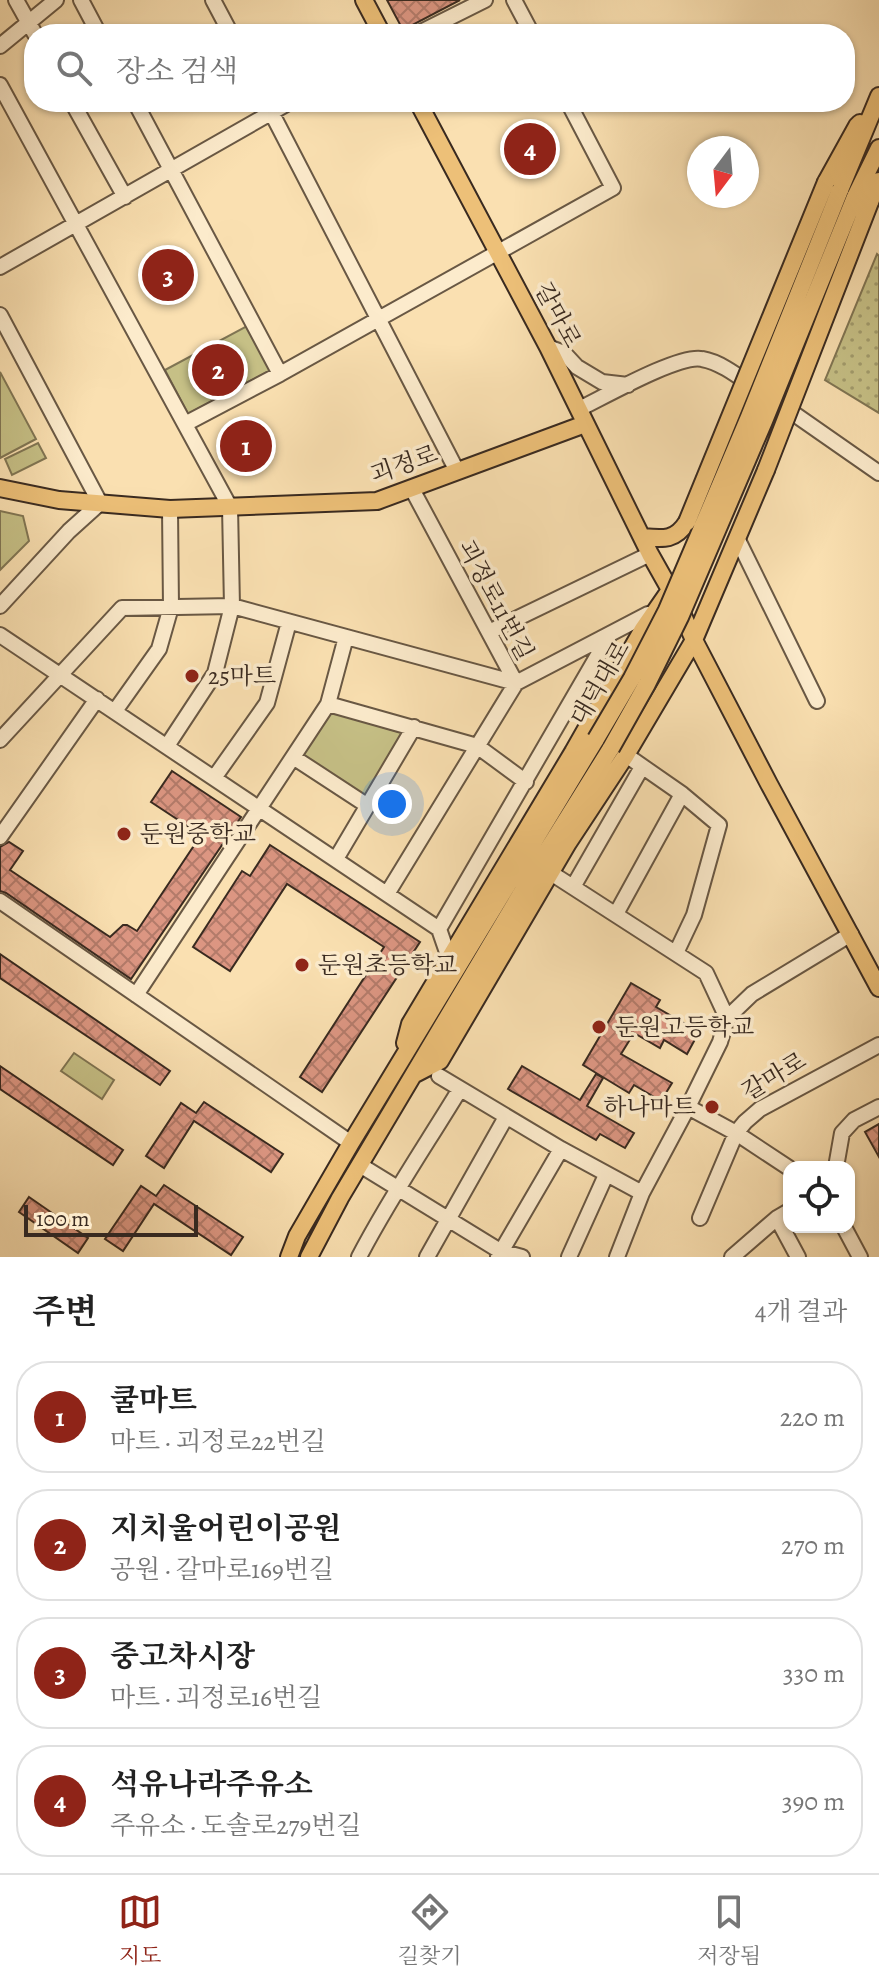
<!DOCTYPE html>
<html lang="ko">
<head>
<meta charset="utf-8">
<style>
	:root { --surface:#fff; --page:#f2f2f2; --text:#222; --muted:#767676; --line:#e0e0e0; --accent:#8f2418 }
	body { margin:0; font-family:Alegreya,"Noto Serif KR",serif; background:var(--page); color:var(--text) }
	.controls { position:absolute; right:24px; bottom:24px; display:grid; overflow:hidden; border-radius:16px; box-shadow:0 2px 6px #0004 }
	.controls button { width:72px; height:72px; display:grid; place-items:center; padding:0; border:0; border-bottom:2px solid var(--line); background:var(--surface); color:var(--text); font:40px sans-serif }
	.compass { position:absolute; left:687px; top:136px; width:72px; height:72px; border-radius:50%; background:var(--surface); box-shadow:0 2px 6px #0004; rotate:196deg }
	.scale { position:absolute; left:24px; bottom:20px; width:174px; box-sizing:border-box; padding-left:8px; border:4px solid #392a20; border-top:0; font-size:22px; line-height:28px; white-space:nowrap; color:#392a20; -webkit-text-stroke:6px #fcebcc; paint-order:stroke }
	.you { position:absolute; left:392px; top:804px; width:28px; height:28px; margin:-20px; border:6px solid #fff; border-radius:50%; background:#1a73e8; box-shadow:0 0 0 12px #1a73e833 }
	.badge { display:grid; place-items:center; width:52px; height:52px; border-radius:50%; background:var(--accent); color:#fff; font-size:26px; font-weight:700 }
	.pin { position:absolute; translate:-50% -50%; border:4px solid #fff; box-shadow:0 2px 8px #0006 }
	.list { margin:0; padding:0; list-style:none }
	h2 { display:flex; justify-content:space-between; align-items:center; height:104px; margin:0; padding:0 32px; font-size:34px }
	h2 small { font-size:26px; font-weight:400; color:var(--muted) }
	.list li { display:grid; grid-template-columns:52px 1fr auto; gap:24px; align-items:center; box-sizing:border-box; height:112px; margin:0 16px 16px; padding:0 16px; border:2px solid var(--line); border-radius:32px }
	.list b { display:block; font-size:30px; white-space:nowrap }
	.list p { margin:0; font-size:26px; white-space:nowrap; color:var(--muted) }
	.list em { font-size:26px; font-style:normal; color:var(--muted) }
	.icon { flex:none; width:44px; height:44px; fill:none; stroke:currentColor; stroke-width:2; stroke-linecap:round; stroke-linejoin:round }
	.map { position:relative; flex:none; width:879px; height:1257px; overflow:hidden }
	.search { position:absolute; background:var(--surface); box-shadow:0 2px 6px #0004; left:24px; right:24px; top:24px; height:88px; display:flex; align-items:center; gap:20px; box-sizing:border-box; padding:0 28px; border-radius:32px; color:var(--muted); font-size:30px }
	.sheet { height:616px; background:var(--surface) }
	nav { display:flex; justify-content:space-around; align-items:center; box-sizing:border-box; height:112px; border-top:2px solid var(--line); background:var(--surface); font-size:22px; color:var(--muted) }
	nav a { display:grid; justify-items:center; gap:4px }
	nav .on { color:var(--accent) }
	.map>svg:first-child { display:block }
	.grass { fill:url(#grass-dots); stroke:#807553; stroke-width:2 }
	.park { fill:#c6c086; stroke:#807553; stroke-width:2 }
	.building { fill:url(#building-cross-hatch); stroke:#392a20; stroke-width:2 }
	.lines { fill:none; stroke-linecap:round; stroke-linejoin:round }
	.minor-casing { stroke:#695844; stroke-width:18 }
	.major-casing { stroke:#392a20; stroke-width:20 }
	.minor { stroke:#fcebcc; stroke-width:14 }
	.major { stroke:#edc078; stroke-width:16 }
	.major-bridge-casing { stroke:#392a20; stroke-width:20; stroke-linecap:butt }
	.major-bridge { stroke:#edc078; stroke-width:16 }
	.poi-dot { fill:#8f2418; stroke:#fcebcc; stroke-width:3 }
	.labels { text-anchor:middle; dominant-baseline:central; stroke-width:7; stroke-linejoin:round; paint-order:stroke }
	.street-label { font-size:24px; fill:#392a20; stroke:#fcebcc }
	.poi-label { font-size:24px; fill:#392a20; stroke:#fcebcc; text-anchor:start }
</style>
</head>
<body>
<div class="map">
<svg width="879" height="1257" viewBox="0 0 879 1257">
	<defs>
		<pattern id="grass-dots" width="8" height="8" patternUnits="userSpaceOnUse" patternTransform="scale(2)"><rect width="8" height="8" fill="#c6c086"/><path d="M2 2h.1M6 6h.1" fill="none" stroke="#a29c6d" stroke-width="1.8" stroke-linecap="round"/></pattern>
		<pattern id="building-cross-hatch" width="8" height="8" patternUnits="userSpaceOnUse" patternTransform="scale(2)"><rect width="8" height="8" fill="#dc9682"/><path d="M0 0l8 8M0 8l8-8" fill="none" stroke="#b37b6a"/></pattern>
	</defs>
	<rect width="100%" height="100%" fill="#fae0b1"/>
	<filter id="stains"><feTurbulence type="fractalNoise" baseFrequency=".0025" numOctaves="4"/><feColorMatrix values="0 0 0 0 .2 0 0 0 0 .09 0 0 0 0 .02 0 0 0 .5 -.17"/></filter>
	<radialGradient id="worn" r=".72"><stop offset=".6" stop-color="#630" stop-opacity="0"/><stop offset="1" stop-color="#630" stop-opacity=".3"/></radialGradient>
	<path class="grass" d="M877,254L879,256V413L825,380Z"/>
	<path class="park" d="M247,326L271,370L188,414L165,370Z
		M0,372L36,439L0,458Z
		M38,443L46,458L12,475L5,459Z
		M0,511L23,516L29,541L0,570Z
		M328,711L406,734L367,798L300,756Z
		M74,1053L114,1080L102,1099L61,1071Z"/>
	<path class="building" d="M387,0H460L403,30Z
		M172,771L241,817L131,979L6,893L0,891V847L9,842L23,851L10,870L110,937L123,925H127L137,931L201,835L151,802Z
		M270,845L420,942L322,1092L300,1077L384,947L287,884L230,971L193,947L242,871L250,876Z
		M0,954L170,1071L160,1085L0,978Z
		M631,983L660,1000L656,1007L699,1032L687,1054L664,1040L660,1048L634,1033L621,1054L672,1083L661,1101L634,1085L629,1093L583,1065Z
		M0,1066L123,1150L113,1165L0,1089Z
		M522,1066L580,1100L596,1074L603,1078L587,1106L634,1133L625,1148L600,1134L596,1140L508,1089Z
		M204,1102L283,1154L271,1172L194,1121L164,1168L146,1156L181,1103L196,1113Z
		M879,1124V1157L865,1132Z
		M164,1185L243,1237L231,1255L154,1204L123,1251L105,1239L141,1186L156,1196Z
		M29,1197L88,1238L78,1253L19,1212Z"/>
	<g class="lines">
		<defs>
			<path id="minor" d="M16,0L35,34
				M81,0L99,34
				M213,0L231,34
				M514,0L532,34
				M417,34L485,0
				M0,46L56,0
				M0,85L230,507L232,606L215,673L167,746
				M72,102L125,197
				M135,102L280,374
				M266,102L457,471
				M0,267L290,102
				M0,315L100,503L69,531L0,606
				M548,347L564,353L577,367L602,382L628,385
				M780,404L879,473
				M579,409C604,397 679,354 702,359C720,362 738,376 752,386
				M185,424L280,374L613,188L568,102
				M738,540L817,701
				M489,632L650,554
				M0,635L439,929L449,958
				M328,704L477,746L526,782
				M115,711L159,649L171,607L170,509
				M0,740L122,608L232,606L516,683L648,614
				M626,755L682,794L719,825L694,915L676,953
				M293,757L368,806
				M214,778L267,703L289,622
				M0,837L97,699
				M336,859L414,727
				M551,873L706,973L727,1018
				M573,887L642,767
				M387,894L516,683L412,489
				M0,901L351,1143
				M616,914L682,794
				M439,929L609,636
				M136,995L328,704L346,637
				M439,1076L561,1149L642,1193
				M688,1107L736,1133L789,1168
				M360,1165L500,1251L522,1257
				M836,1167L842,1133L854,1120L879,1107
				M700,1218L736,1133L745,1122L760,1109L879,1045
				M777,1218L798,1257
				M844,1227L860,1257
				M359,1257C389,1199 426,1145 460,1089
				M427,1257L506,1117
				M498,1257L561,1149
				M569,1257L606,1175
				M617,1257L642,1193L688,1107L720,1042L727,1018L752,994L851,934
				M732,1257L777,1218L789,1211"/>
			<path id="major" d="M364,0L382,34
				M418,102L548,347L650,554L677,602L694,640L769,784L879,988
				M826,182L857,126L860,123
				M840,190L879,96
				M855,197L879,148
				M870,202L879,181
				M0,488L59,500L170,509L377,501L585,424
				M642,537C663,539 675,541 687,522
				M405,1043L410,1024L573,752L643,629L670,590
				M413,1075L440,1061L568,843L626,755L694,640L766,470
				M289,1257L297,1236L351,1143L596,739
				M309,1257L340,1198L538,865L611,748"/>
		</defs>
		<use href="#minor" class="minor-casing"/>
		<use href="#major" class="major-casing"/>
		<use href="#minor" class="minor"/>
		<use href="#major" class="major"/>
		<defs>
			<path id="major-bridge" d="M766,470L870,202
				M687,522L826,182
				M596,739L632,678L667,610L749,417L840,190
				M611,748L647,684L680,617L764,421L855,197"/>
		</defs>
		<use href="#major-bridge" class="major-bridge-casing"/>
		<use href="#major-bridge" class="major-bridge"/>
	</g>
	<g class="poi-dot">
		<circle cx="192" cy="676" r="8"/>
		<circle cx="124" cy="834" r="8"/>
		<circle cx="302" cy="965" r="8"/>
		<circle cx="599" cy="1027" r="8"/>
		<circle cx="712" cy="1107" r="8"/>
	</g>
	<g class="labels">
		<g class="street-label">
			<text transform="translate(558 315) rotate(62)">갈마로</text>
			<text transform="translate(404 464) rotate(-19)">괴정로</text>
			<text transform="translate(496 600) rotate(62)">괴정로11번길</text>
			<text transform="translate(600 683) rotate(-60)">대덕대로</text>
			<text transform="translate(774 1076) rotate(-31)">갈마로</text>
		</g>
		<g class="poi-label">
			<text x="208" y="676">25마트</text>
			<text x="140" y="834">둔원중학교</text>
			<text x="318" y="965">둔원초등학교</text>
			<text x="615" y="1027">둔원고등학교</text>
			<text x="696" y="1107" text-anchor="end">하나마트</text>
		</g>
	</g>
	<rect width="100%" height="100%" filter="url(#stains)"/>
	<rect width="100%" height="100%" fill="url(#worn)"/>
</svg>
<div class="controls">
<button><svg class="icon" aria-label="locate" viewBox="0 0 24 24"><circle cx="12" cy="12" r="6"/><path d="M12 2v4M12 18v4M2 12h4M18 12h4"/></svg></button>
</div>
<svg class="compass" viewBox="-18 -18 36 36"><path d="M0-13l5 13h-10z" fill="#e53935"/><path d="M0 13l5-13h-10z" fill="#767676"/></svg>
<div class="scale">100 m</div>
<div class="you"></div>
<div class="pin badge" style="left:246px;top:446px">1</div>
<div class="pin badge" style="left:218px;top:370px">2</div>
<div class="pin badge" style="left:168px;top:275px">3</div>
<div class="pin badge" style="left:530px;top:149px">4</div>
<div class="search"><svg class="icon" aria-label="search" viewBox="0 0 24 24"><circle cx="10" cy="10" r="6"/><path d="M15 15l6 6"/></svg>장소 검색</div>
</div>
<section class="sheet">
<h2>주변<small>4개 결과</small></h2>
<ul class="list">
<li><span class="badge">1</span><div><b>쿨마트</b><p>마트 · 괴정로22번길</p></div><em>220 m</em></li>
<li><span class="badge">2</span><div><b>지치울어린이공원</b><p>공원 · 갈마로169번길</p></div><em>270 m</em></li>
<li><span class="badge">3</span><div><b>중고차시장</b><p>마트 · 괴정로16번길</p></div><em>330 m</em></li>
<li><span class="badge">4</span><div><b>석유나라주유소</b><p>주유소 · 도솔로279번길</p></div><em>390 m</em></li>
</ul>
</section>
<nav>
<a class="on"><svg class="icon" aria-label="map" viewBox="0 0 24 24"><path d="M3 6l6-2 6 2 6-2v14l-6 2-6-2-6 2zM9 4v14M15 6v14"/></svg>지도</a>
<a><svg class="icon" aria-label="directions" viewBox="0 0 24 24"><path d="M12 3l9 9-9 9-9-9zM9 14v-3h6M13 9l2 2-2 2"/></svg>길찾기</a>
<a><svg class="icon" aria-label="saved" viewBox="0 0 24 24"><path d="M7 4h10v16l-5-4-5 4z"/></svg>저장됨</a>
</nav>
</body>
</html>
